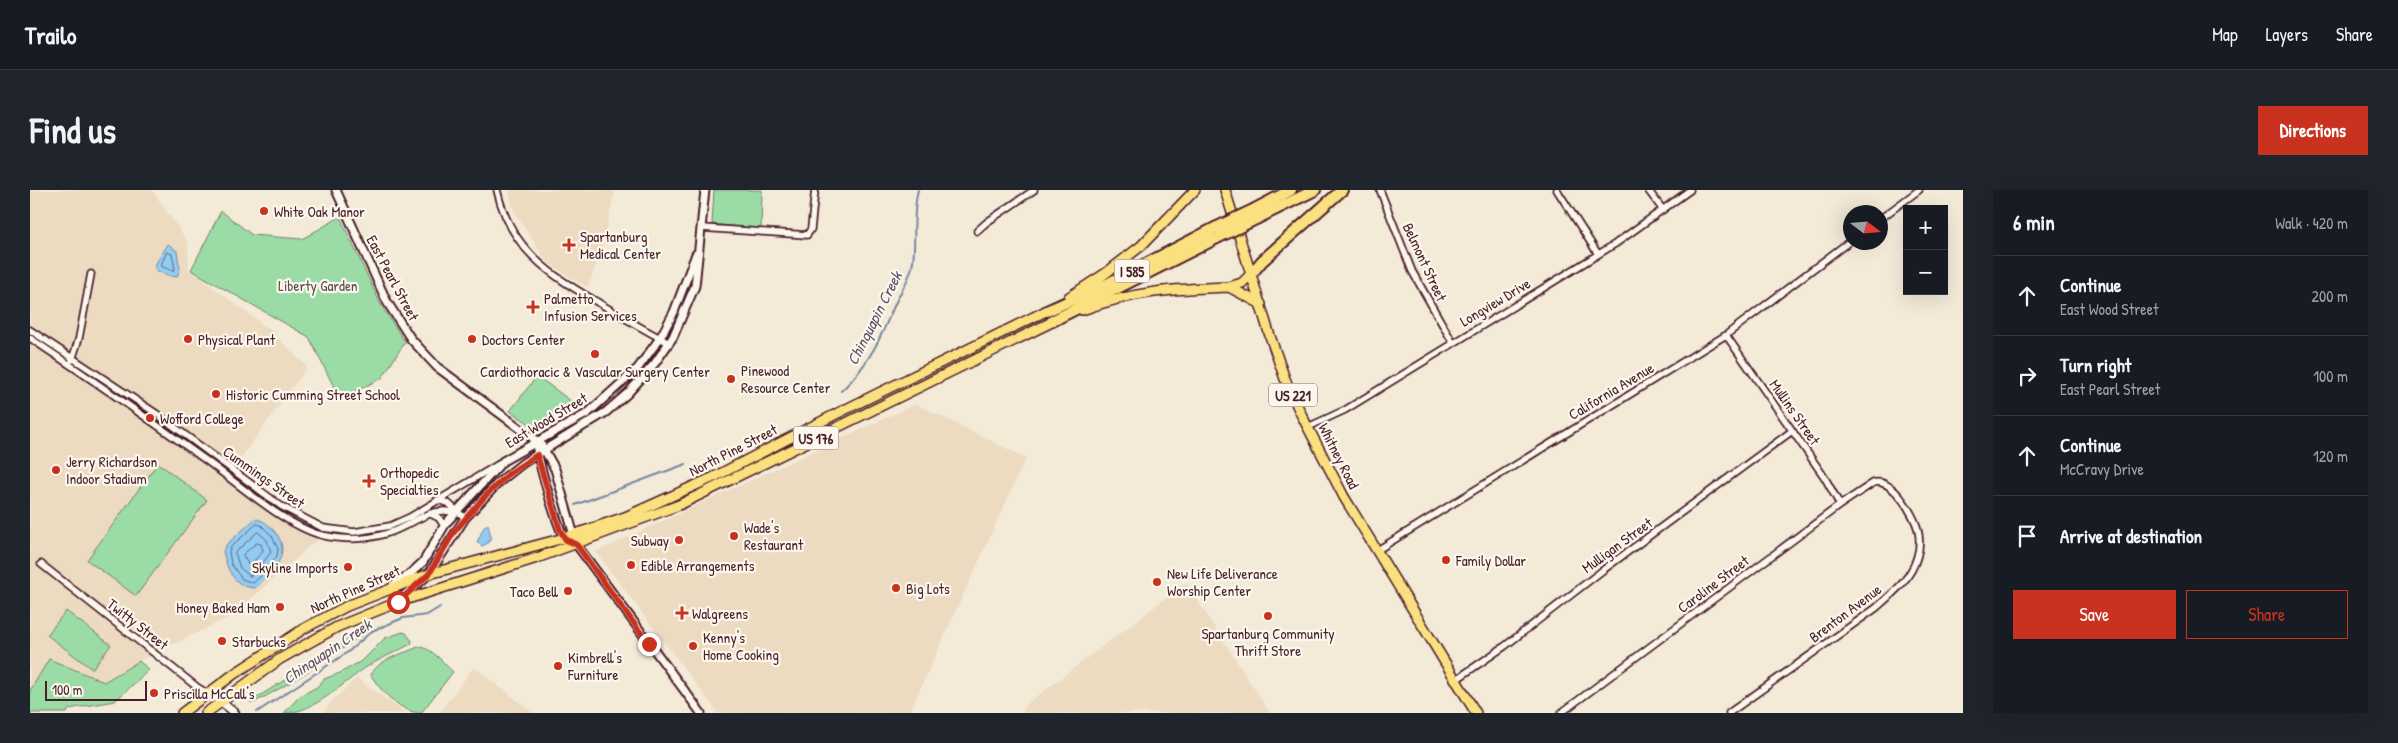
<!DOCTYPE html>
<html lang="en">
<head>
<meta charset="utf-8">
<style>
	:root { --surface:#171b24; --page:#20242c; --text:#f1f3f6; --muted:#9ea1a6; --line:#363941; --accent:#c8321e }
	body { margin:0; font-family:"Patrick Hand",sans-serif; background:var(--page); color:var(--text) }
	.controls { position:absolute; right:15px; top:15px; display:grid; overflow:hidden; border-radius:0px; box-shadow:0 5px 20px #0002 }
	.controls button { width:45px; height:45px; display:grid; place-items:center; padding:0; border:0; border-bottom:1px solid var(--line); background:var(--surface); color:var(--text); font:25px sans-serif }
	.compass { position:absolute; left:1813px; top:15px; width:45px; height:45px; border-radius:50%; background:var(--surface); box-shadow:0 5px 20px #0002; rotate:106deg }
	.scale { position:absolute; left:15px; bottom:12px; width:102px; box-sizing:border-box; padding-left:5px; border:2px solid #4a1f2b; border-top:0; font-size:14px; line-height:18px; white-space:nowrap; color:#4a1f2b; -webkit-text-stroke:4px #fbf7ec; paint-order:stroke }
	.stop { position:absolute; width:15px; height:15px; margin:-11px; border:4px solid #c8321e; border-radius:50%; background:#fff }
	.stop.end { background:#c8321e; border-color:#fff; box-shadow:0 1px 5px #0008 }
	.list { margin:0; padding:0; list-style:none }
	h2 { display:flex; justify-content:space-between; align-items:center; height:65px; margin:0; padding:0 20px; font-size:21px }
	h2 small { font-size:16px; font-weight:400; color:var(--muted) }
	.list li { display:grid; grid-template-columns:32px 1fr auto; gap:15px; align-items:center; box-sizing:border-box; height:80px; padding:0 20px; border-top:1px solid var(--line) }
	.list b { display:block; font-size:19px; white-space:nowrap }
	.list p { margin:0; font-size:16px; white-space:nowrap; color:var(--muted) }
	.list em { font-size:16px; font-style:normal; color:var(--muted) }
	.actions { display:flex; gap:10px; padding:15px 20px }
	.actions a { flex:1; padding:11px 0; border:1px solid var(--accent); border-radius:0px; text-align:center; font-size:18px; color:var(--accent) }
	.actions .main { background:var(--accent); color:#fff }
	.icon { flex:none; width:28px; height:28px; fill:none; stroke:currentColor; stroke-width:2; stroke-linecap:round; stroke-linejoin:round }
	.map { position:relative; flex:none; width:1933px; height:523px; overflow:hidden; border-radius:0px }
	header { display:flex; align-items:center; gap:30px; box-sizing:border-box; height:70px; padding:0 25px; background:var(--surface); border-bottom:1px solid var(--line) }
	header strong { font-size:24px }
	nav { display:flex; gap:28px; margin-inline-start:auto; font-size:18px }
	.intro { display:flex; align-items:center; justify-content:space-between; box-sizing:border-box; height:120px; padding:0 30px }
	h1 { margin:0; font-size:35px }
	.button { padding:12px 22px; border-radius:0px; background:var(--accent); color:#fff; font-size:18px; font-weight:700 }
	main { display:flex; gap:30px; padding:0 30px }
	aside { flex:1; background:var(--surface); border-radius:0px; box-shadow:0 5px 20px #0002 }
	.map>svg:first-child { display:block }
	.built { fill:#ecdac1 }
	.green { fill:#9bdca6; stroke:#727e68 }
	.water { fill:#92ccf2; stroke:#7587a2 }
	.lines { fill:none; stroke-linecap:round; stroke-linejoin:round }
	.shore { stroke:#67647b; stroke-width:1 }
	.stream { stroke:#7587a2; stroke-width:2 }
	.minor-casing { stroke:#4a1f2b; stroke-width:9 }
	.tertiary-casing { stroke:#4a1f2b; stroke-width:11 }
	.primary-casing { stroke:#4a1f2b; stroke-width:12 }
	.trunk-casing { stroke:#4a1f2b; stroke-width:12 }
	.motorway-casing { stroke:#4a1f2b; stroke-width:14 }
	.minor { stroke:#fbf7ec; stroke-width:5.5 }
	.tertiary { stroke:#fbf7ec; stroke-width:7 }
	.primary { stroke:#fbe080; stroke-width:9 }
	.trunk { stroke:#fbe080; stroke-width:9 }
	.motorway { stroke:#fbe080; stroke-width:10 }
	.motorway-bridge-casing { stroke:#4a1f2b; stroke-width:14; stroke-linecap:butt }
	.motorway-bridge { stroke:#fbe080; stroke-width:10 }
	.route { stroke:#c8321e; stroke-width:6 }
	.poi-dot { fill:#c8321e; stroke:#fbf7ec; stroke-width:2 }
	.labels { text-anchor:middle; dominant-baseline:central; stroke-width:4.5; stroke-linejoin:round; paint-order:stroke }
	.shield { fill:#fbf7ec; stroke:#7f6065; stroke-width:1 }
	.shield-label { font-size:14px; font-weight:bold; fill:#4a1f2b }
	.poi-label { font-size:15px; fill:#4a1f2b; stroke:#fbf7ec; text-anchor:start }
	.street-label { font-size:15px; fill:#4a1f2b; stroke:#fbf7ec }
	.park-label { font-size:15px; fill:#5e4e4a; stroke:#fbf7ec }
	.water-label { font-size:16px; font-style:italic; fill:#605367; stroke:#fbf7ec }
</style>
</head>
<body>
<header>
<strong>Trailo</strong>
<nav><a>Map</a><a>Layers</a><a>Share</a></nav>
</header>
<div class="intro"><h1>Find us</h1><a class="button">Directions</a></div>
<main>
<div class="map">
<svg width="1933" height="523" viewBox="0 0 1933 523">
	<rect width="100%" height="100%" fill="#f4ead8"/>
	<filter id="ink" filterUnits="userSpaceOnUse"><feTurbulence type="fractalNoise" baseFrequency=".02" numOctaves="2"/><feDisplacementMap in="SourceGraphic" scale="10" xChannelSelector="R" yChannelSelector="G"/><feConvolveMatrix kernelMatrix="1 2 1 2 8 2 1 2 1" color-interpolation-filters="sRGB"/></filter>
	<g filter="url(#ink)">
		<path class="built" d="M0,0H122L158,52L159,80L238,138L277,177L202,280L292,345L203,425L93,479L74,492L19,469L0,501Z
			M479,0H585L571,62L558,96L549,93L517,72L484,21Z
			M886,214L996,268L879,523H688L566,362Z
			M1156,393L1240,523H993L994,516Z
			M444,477L503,523H409Z
			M327,488L375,523H293L303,510Z"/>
		<path class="green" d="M684,0H732L731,39L682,34Z
			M191,21L222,45L272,49L310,27L351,115L375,152L352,188L310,209L279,147L161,80Z
			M507,186L545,214L507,236L501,235L480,221Z
			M128,273L177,310L106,406L57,370Z
			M36,421L81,455L62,479L17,445Z
			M338,437L340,439C303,466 264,492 223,513L220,512Z
			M373,442L376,443L382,451L381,454C366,462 349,469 335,478C312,494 283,523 254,523L270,506L287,497L294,489L310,483L333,470L355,448Z
			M388,457C402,457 413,473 423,482L391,523C372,523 350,501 341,485C348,469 373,464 388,457Z
			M19,469L74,492L109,471L119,480L85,511L39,519L37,523H0V501Z"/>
		<path class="water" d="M138,54L147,61L150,80L147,86L143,87L125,80V75Z
			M225,329C234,330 238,334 244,341C264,362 242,384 225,398C204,397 197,380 193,361L197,354Z
			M458,334L461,348L458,353L452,356L447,352L454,337Z"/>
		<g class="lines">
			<path class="shore" d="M137,62L142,64L145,79L143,81L131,76Z
				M227,334L231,335L242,346L248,359L247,366L230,387L223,393L212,389L201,374L199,362L201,357Z
				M228,342L237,350L241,362L225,383L220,386L210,378L205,363Z
				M227,353L231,354L233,361L219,376L213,365Z"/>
			<path class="stream" d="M811,201C839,175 850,149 865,114C871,100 881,88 883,72C886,48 882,23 888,0
				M545,315L656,274
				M227,522L318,462L342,441L373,428L397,425L410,417"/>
			<defs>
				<path id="minor" d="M467,0C480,59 520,85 569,113C592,127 615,140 639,153
					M1350,0L1382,81L1423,153
					M1527,0L1568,64
					M1618,0L1633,20
					M1850,29L1889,0
					M672,38L777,45L781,39L785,0
					M947,41L957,32L1004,0
					M0,140L127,224L251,316L293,338L324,342L360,336L380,327L467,275
					M1696,145L1795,288L1810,315
					M0,148C60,188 119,229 177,271C208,294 255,335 291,345C313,350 337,350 358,343C380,337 402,314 425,323
					M42,170L49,148L61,84
					M1278,237L1315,220L1585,54L1660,0
					M407,310L418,313L435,328
					M401,324L409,328L414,336
					M1346,361L1696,145L1820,51
					M11,374L167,497L190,511
					M1427,489L1475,456L1573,380L1762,241
					M1531,523L1810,315L1843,293C1862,287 1884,324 1888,340C1890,349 1890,358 1887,367C1881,389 1862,404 1846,418L1699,523"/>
				<path id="tertiary" d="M306,0L357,112L381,149L407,177L511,254L525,279L545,349
					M506,252C507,269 527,337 536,351
					M546,354L671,523
					M363,395L379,385L393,372L416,333L473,271L558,223L608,178L630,148L644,122L666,64
					M369,410L399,384L435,328L468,293L493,273L576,222L598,203L625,173L643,147L665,96L675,0
					M190,511L205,523"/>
				<path id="primary" d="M1195,0L1240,146L1255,189L1272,226L1314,307L1446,523"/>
				<path id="trunk" d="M1199,97L1231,114
					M1039,107L1076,83L1111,56L1165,0
					M1052,120C1104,101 1144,99 1199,97L1212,93L1222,83
					M152,523L204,484L275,438L317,416L399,384L534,348L595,327L684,287L806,224L1022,118
					M176,523L250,469L307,437L368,412L507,368L649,315L1028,129"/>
				<path id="motorway" d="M1225,19L1261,0
					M1228,28L1285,0
					M1222,83L1232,71L1312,0
					M1017,121L1081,92L1185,38
					M1022,131L1187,48"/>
			</defs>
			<use href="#minor" class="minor-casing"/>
			<use href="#tertiary" class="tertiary-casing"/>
			<use href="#primary" class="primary-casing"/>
			<use href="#trunk" class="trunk-casing"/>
			<use href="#motorway" class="motorway-casing"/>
			<use href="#minor" class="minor"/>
			<use href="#tertiary" class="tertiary"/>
			<use href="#primary" class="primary"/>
			<use href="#trunk" class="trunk"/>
			<use href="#motorway" class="motorway"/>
			<defs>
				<path id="motorway-bridge" d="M1185,38L1225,19
					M1187,48L1228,28"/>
			</defs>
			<use href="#motorway-bridge" class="motorway-bridge-casing"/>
			<use href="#motorway-bridge" class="motorway-bridge"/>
		</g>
	</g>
	<g class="lines" filter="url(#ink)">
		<path class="route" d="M368,412L399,384L424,342L457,304L480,283L507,265L530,340L536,350L546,354L619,454"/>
	</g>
	<g class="poi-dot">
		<circle cx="234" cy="21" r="5"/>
		<path d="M536.5 47.5h5v5h5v5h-5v5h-5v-5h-5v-5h5z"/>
		<path d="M500.5 109.5h5v5h5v5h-5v5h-5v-5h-5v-5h5z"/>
		<circle cx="158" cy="149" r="5"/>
		<circle cx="442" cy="149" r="5"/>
		<circle cx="565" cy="164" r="5"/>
		<circle cx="701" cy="189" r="5"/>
		<circle cx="186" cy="204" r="5"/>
		<circle cx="120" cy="228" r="5"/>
		<circle cx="26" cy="280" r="5"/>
		<path d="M336.5 283.5h5v5h5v5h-5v5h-5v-5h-5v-5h5z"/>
		<circle cx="704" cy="346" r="5"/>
		<circle cx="649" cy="350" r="5"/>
		<circle cx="1416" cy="370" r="5"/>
		<circle cx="601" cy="375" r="5"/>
		<circle cx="318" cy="377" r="5"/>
		<circle cx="1127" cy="392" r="5"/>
		<circle cx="866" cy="398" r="5"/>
		<circle cx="538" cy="401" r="5"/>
		<circle cx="250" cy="417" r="5"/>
		<path d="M649.5 415.5h5v5h5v5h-5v5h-5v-5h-5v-5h5z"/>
		<circle cx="1238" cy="426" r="5"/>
		<circle cx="192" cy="451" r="5"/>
		<circle cx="663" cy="456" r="5"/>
		<circle cx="528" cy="476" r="5"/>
		<circle cx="124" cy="503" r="5"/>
	</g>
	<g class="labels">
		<g class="shield">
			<rect x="1084.5" y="69.5" width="35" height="23" rx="4"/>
			<rect x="1239" y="193.5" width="48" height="23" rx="4"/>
			<rect x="763.5" y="236.5" width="45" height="23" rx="4"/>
		</g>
		<g class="shield-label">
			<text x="1102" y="81">I 585</text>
			<text x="1263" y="205">US 221</text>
			<text x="786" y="248">US 176</text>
		</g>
		<g class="poi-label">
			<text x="244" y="21">White Oak Manor</text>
			<text x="550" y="46">Spartanburg<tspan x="550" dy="17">Medical Center</tspan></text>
			<text x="514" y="108">Palmetto<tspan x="514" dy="17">Infusion Services</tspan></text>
			<text x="168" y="149">Physical Plant</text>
			<text x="452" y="149">Doctors Center</text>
			<text x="711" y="180">Pinewood<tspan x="711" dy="17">Resource Center</tspan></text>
			<text x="565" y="181" text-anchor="middle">Cardiothoracic &amp; Vascular Surgery Center</text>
			<text x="196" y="204">Historic Cumming Street School</text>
			<text x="130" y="228">Wofford College</text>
			<text x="36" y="271">Jerry Richardson<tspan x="36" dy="17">Indoor Stadium</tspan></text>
			<text x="350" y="282">Orthopedic<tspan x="350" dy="17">Specialties</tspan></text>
			<text x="714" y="337">Wade's<tspan x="714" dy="17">Restaurant</tspan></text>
			<text x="639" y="350" text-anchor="end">Subway</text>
			<text x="1426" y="370">Family Dollar</text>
			<text x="611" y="375">Edible Arrangements</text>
			<text x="308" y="377" text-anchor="end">Skyline Imports</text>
			<text x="1137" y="383">New Life Deliverance<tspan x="1137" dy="17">Worship Center</tspan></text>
			<text x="876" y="398">Big Lots</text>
			<text x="528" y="401" text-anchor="end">Taco Bell</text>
			<text x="240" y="417" text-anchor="end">Honey Baked Ham</text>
			<text x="662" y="423">Walgreens</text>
			<text x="1238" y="443" text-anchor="middle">Spartanburg Community<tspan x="1238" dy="17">Thrift Store</tspan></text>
			<text x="673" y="447">Kenny's<tspan x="673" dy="17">Home Cooking</tspan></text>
			<text x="202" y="451">Starbucks</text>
			<text x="538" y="467">Kimbrell's<tspan x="538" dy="17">Furniture</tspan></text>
			<text x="134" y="503">Priscilla McCall's</text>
		</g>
		<g class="street-label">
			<text transform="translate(1395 72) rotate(65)">Belmont Street</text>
			<text transform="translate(363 88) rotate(62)">East Pearl Street</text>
			<text transform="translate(1465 112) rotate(-31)">Longview Drive</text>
			<text transform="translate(1581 201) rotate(-31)">California Avenue</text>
			<text transform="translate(1765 222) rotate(55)">Mullins Street</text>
			<text transform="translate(516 230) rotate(-31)">East Wood Street</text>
			<text transform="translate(703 260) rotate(-27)">North Pine Street</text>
			<text transform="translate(1309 266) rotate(63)">Whitney Road</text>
			<text transform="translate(234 287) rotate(35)">Cummings Street</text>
			<text transform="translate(1587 355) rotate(-36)">Mulligan Street</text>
			<text transform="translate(1683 394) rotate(-37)">Caroline Street</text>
			<text transform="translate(325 399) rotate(-24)">North Pine Street</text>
			<text transform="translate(1815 423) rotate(-37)">Brenton Avenue</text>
			<text transform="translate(108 434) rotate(38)">Twitty Street</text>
		</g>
		<g class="park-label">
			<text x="288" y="95">Liberty Garden</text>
		</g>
		<g class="water-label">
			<text transform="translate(844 128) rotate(-63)">Chinquapin Creek</text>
			<text transform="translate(297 461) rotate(-34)">Chinquapin Creek</text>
		</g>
	</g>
</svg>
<div class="controls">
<button>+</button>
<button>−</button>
</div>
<svg class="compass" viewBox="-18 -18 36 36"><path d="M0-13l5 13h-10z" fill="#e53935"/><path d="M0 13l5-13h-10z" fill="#9ea1a6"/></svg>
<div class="scale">100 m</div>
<div class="stop" style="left:368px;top:412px"></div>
<div class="stop end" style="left:619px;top:454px"></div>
</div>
<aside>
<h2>6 min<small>Walk · 420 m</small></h2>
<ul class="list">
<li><svg class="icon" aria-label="ahead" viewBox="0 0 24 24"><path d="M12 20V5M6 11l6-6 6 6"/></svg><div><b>Continue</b><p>East Wood Street</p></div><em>200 m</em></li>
<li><svg class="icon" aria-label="right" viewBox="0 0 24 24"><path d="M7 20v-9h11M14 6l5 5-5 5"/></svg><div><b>Turn right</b><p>East Pearl Street</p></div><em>100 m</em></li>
<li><svg class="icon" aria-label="ahead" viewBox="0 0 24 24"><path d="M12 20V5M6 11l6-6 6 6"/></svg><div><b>Continue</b><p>McCravy Drive</p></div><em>120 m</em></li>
<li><svg class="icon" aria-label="arrive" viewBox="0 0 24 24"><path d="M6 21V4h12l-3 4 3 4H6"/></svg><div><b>Arrive at destination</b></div></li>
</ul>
<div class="actions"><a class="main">Save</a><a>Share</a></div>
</aside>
</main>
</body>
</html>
